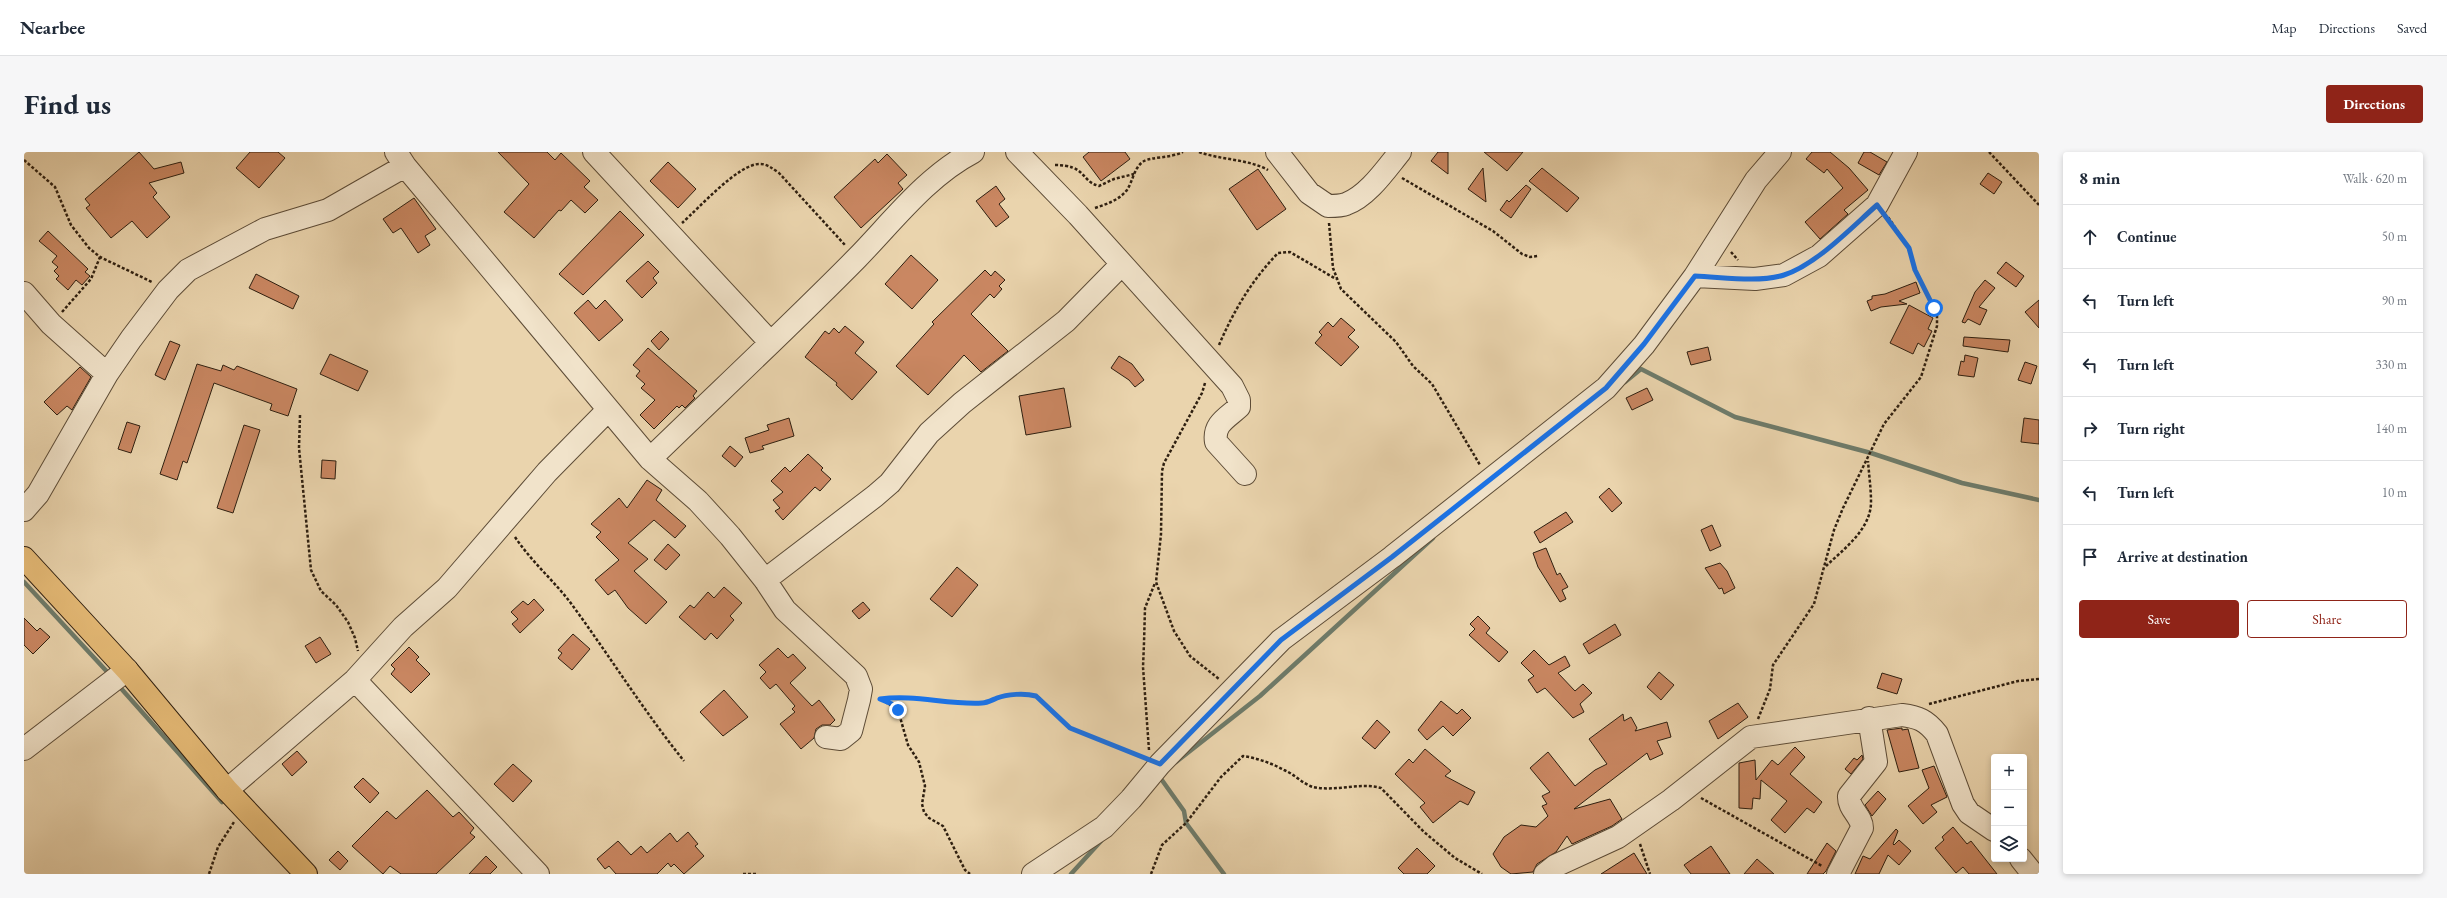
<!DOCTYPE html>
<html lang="en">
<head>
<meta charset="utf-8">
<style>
	:root { --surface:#fff; --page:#f6f6f7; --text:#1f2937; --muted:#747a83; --line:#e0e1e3; --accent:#8f2418 }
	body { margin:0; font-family:"EB Garamond",serif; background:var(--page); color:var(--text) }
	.controls { position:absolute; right:12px; bottom:12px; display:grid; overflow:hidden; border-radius:4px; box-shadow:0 2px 6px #0003 }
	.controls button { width:36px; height:36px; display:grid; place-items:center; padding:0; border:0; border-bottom:1px solid var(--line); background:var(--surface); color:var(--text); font:20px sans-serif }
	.stop { position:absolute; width:12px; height:12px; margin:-9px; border:3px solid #1a73e8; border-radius:50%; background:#fff }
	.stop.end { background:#1a73e8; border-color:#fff; box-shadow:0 1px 4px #0008 }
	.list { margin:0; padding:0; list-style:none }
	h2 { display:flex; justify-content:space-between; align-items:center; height:52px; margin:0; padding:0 16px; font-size:17px }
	h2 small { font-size:13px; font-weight:400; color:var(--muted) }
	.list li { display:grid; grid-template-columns:26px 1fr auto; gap:12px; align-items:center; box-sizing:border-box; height:64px; padding:0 16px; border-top:1px solid var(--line) }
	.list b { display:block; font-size:15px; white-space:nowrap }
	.list em { font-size:13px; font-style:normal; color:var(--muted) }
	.actions { display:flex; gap:8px; padding:12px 16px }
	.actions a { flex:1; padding:9px 0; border:1px solid var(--accent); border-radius:4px; text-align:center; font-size:14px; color:var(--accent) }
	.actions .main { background:var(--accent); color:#fff }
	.icon { flex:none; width:22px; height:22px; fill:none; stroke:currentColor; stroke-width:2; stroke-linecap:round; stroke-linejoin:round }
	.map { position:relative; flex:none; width:2015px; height:722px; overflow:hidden; border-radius:4px }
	header { display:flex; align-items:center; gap:24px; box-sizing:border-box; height:56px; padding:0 20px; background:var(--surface); border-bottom:1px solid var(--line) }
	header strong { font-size:19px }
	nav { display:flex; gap:22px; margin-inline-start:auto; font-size:14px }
	.intro { display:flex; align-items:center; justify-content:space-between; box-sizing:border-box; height:96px; padding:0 24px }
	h1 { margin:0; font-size:28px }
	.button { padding:10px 18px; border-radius:4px; background:var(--accent); color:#fff; font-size:14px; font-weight:700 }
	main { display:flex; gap:24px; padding:0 24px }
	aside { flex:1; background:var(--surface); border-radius:4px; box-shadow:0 2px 6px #0003 }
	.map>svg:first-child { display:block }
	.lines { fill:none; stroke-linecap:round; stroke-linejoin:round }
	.stream { stroke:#6e7b6a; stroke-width:4.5 }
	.building { fill:#ca8762; stroke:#2e1f10 }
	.minor-casing { stroke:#5d4c37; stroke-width:24 }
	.major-casing { stroke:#2e1f10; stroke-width:24 }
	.path { stroke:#2e1f10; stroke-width:2.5; stroke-dasharray:3 2; stroke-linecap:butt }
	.minor { stroke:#f1e3ca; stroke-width:22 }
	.major { stroke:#e5ba76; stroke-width:22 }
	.route { stroke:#1a73e8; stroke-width:5 }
</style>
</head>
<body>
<header>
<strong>Nearbee</strong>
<nav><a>Map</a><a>Directions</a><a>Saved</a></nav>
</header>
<div class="intro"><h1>Find us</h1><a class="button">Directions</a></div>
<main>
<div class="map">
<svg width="2015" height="722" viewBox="0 0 2015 722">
	<rect width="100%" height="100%" fill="#ead4ad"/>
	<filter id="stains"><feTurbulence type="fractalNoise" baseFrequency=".005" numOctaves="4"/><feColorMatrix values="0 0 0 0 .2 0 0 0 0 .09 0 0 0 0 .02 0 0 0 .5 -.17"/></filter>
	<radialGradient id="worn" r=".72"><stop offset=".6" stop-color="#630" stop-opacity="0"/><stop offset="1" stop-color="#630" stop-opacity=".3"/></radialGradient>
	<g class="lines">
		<path class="stream" d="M1601,230L1617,217L1711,265L1847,301L1938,331L2015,348
			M0,430L87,524
			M94,533L198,650
			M1152,610L1236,544L1409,386
			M1135,624L1160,659L1162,671L1200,722
			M1047,722L1077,689"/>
	</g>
	<path class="building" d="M115,0L130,17L157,10L160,21L125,31L133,41L129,45L146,65L123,86L108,69L87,86L62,56L66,53L61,47Z
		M226,0H254L261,6L235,36L212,16Z
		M474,0H523L531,8L537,1L566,29L560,35L574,48L561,61L547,48L537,59L535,58L510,86L480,60L505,32Z
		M1065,0H1101L1106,7L1077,29L1059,5Z
		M1414,0H1424V22L1407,9Z
		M1460,0H1499L1483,19Z
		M1788,0H1806L1825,16L1844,38L1820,58L1824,62L1796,87L1781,70L1819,36L1803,17L1800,21L1782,7Z
		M1840,0H1846L1863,10L1855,23L1834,11Z
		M863,2L883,23L874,31L879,37L837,76L810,45L851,7L854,11Z
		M644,10L672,37L654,56L626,29Z
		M1459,16L1462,50L1444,37Z
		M1518,16L1555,46L1543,60L1505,29Z
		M1234,17L1262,57L1233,78L1205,37Z
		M1964,21L1978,30L1970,42L1956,32Z
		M1502,33L1507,37L1487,66L1476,58L1483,48L1485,50Z
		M972,34L981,47L975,52L985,65L972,75L952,49Z
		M390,46L412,77L401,84L406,93L394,101L377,76L369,81L359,67Z
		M596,59L620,83L559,143L535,122Z
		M24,79L64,117L61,120L66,124L58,133L52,128L44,138L32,127L35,124L30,119L34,115L28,110L33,104L15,89Z
		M887,103L914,128L888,157L861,132Z
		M624,109L635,120L629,126L633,131L618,146L602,129Z
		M1982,110L2000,124L1992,135L1973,121Z
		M961,118L967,124L971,119L981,128L975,134L978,137L970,146L966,142L947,162L984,199L957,220L940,203L904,243L872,214L910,172L908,170Z
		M232,122L275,144L269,157L225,136Z
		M1961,128L1971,136L1955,155L1963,158L1956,173L1944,167L1941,171L1938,170L1951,140Z
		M1892,130L1896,141L1875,149L1883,152L1857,155L1847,159L1843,149L1848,147V144L1861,142Z
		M564,148L572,157L581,148L599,168L575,189L550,161Z
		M2015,148V176L2001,160Z
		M1885,153L1909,166L1904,177L1908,179L1900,195L1894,191L1889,202L1866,191Z
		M1317,166L1331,178L1324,185L1335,195L1317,214L1291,191L1298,183L1295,180L1304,170L1309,175Z
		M821,174L840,190L831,201L853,220L828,248L812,233L813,231L781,205L801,179L805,182L810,176L815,181Z
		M637,179L645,187L635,198L627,189Z
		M1940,185L1986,188L1984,200L1939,194Z
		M146,189L156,193L141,228L131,223Z
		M1684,195L1687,208L1667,213L1663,200Z
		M624,196L673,239L669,244L671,246L661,256L658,253L655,256L653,254L630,277L616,263L631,248L617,236L621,232L612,224L616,219L609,213Z
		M306,202L344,219L334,239L296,222Z
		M1941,203L1954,206L1950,225L1934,223L1937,209L1940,210Z
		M1095,204L1108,212L1120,228L1111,235L1105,228L1087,216Z
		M2001,210L2013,214L2007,232L1994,228Z
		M173,212L197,219L199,213L210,218L213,214L273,237L264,264L246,258L248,252L190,231L163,311L159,309L153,328L136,322Z
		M56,215L67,225L48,258L43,254L33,263L20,250Z
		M1040,236L1047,275L1002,283L995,244Z
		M1623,236L1629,248L1608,258L1602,246Z
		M765,266L770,284L738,294L740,297L726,301L721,286L745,278L743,273Z
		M2000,266L2015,268V292L1997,290Z
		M103,270L116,274L107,301L94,297Z
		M220,273L236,278L209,361L193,356Z
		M706,294L719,305L711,315L698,304Z
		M784,302L799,316L797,318L807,327L796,339L791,335L759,368L751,359L756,356L749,348L759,340L747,329L761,315L766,320Z
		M298,308L312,309L311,327L297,326Z
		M623,328L638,338L632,348L662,374L651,386L630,368L604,391L624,407L610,419L643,450L622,472L604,456L591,438L584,443L571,428L595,408L572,385L577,380L567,372L595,346L603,356Z
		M1585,336L1598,351L1588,360L1575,345Z
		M1542,360L1549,370L1516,391L1510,380Z
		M1688,373L1697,394L1686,399L1677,378Z
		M644,392L656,403L642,418L630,408Z
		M1522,396L1533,423L1536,421L1544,435L1538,438L1542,447L1536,450L1514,415L1509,401Z
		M1696,411L1703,419L1711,436L1700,442L1698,436L1695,437L1681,416Z
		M933,415L954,433L928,465L906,447Z
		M700,435L718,451L706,464L710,468L693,487L687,481L681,488L655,465L666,453L670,456L684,440L690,446Z
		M510,447L520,458L496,481L488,472L494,467L487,460L499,449L504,453Z
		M839,450L846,458L835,467L828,459Z
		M1454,464L1466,476L1462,481L1484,500L1475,510L1445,483L1451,477L1446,472Z
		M0,466L13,479L16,476L26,485L9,502L0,493Z
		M1591,472L1597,483L1565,502L1559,492Z
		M549,482L566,497L548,518L534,506L538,501L534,498Z
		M296,485L307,502L292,511L281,494Z
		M385,495L395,505L392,508L406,522L387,541L367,522L371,517L367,513Z
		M754,496L764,506L769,502L782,516L766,531L788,554L795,548L811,568L806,573H798L792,577L790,586L777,597L756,572L771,560L768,557L771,554L752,532L746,537L736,526L742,520L735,513Z
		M1510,498L1525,513L1541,504L1546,514L1534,521L1551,539L1559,532L1568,541L1556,552L1560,560L1549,566L1521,536L1513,541L1504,528L1510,524L1497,511Z
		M1635,520L1650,533L1637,548L1623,535Z
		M1858,521L1878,527L1873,542L1853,536Z
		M700,538L724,565L699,584L676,560Z
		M1417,549L1433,562L1438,557L1447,566L1429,584L1419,574L1403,588L1394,578Z
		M1714,551L1724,565L1694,587L1685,569Z
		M1599,562L1600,569L1607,565L1613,576L1611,579L1643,570L1647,585L1633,589L1639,602L1626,608L1623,601L1550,657L1586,647L1598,667L1588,674L1548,692L1543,684L1532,700L1513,712L1509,720L1487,722L1477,715L1469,702L1480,685L1497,673L1512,675L1524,664L1518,654L1523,652L1518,644L1526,640L1506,616L1524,600L1551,634L1571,618L1583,612L1565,587Z
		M1353,568L1366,580L1351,597L1338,586Z
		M1878,576V578L1884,577L1895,616L1875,620L1863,578Z
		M1771,595L1781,605L1766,622L1798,650L1790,661L1783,656L1761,681L1747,668L1763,649L1737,628L1736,647L1729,646L1728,657L1715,656V611L1731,608L1732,628L1748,608L1754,613Z
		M1401,597L1427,619L1421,624L1451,640L1444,653L1436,649L1409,671L1396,655L1401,651L1371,622L1385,607L1389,611Z
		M273,599L283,610L268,624L258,612Z
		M1838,603L1839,607L1827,622L1821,617L1830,606L1833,608Z
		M489,612L508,629L489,650L470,632Z
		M1910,614L1923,645L1907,653L1913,660L1899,672L1884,654L1905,636L1898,618Z
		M339,626L355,641L346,651L330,635Z
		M403,638L429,665L435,660L450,676L446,681L451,685L412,722H377L366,714L359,722L328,694L363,659L372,667Z
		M1854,639L1862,647L1848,664L1841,653Z
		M1929,675L1943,692L1947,689L1973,722H1945L1939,715L1932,721L1911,696L1920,688L1918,685Z
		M1872,677L1874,679L1869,692L1870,693L1875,688L1887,699L1875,713L1864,703L1855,722H1831L1839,704L1846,707Z
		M664,680L674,692L671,694L680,704L660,722L650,712L647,715L644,711L633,722H592L585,714L581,717L573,707L594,689L607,703L617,694L623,701L646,681L653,690Z
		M1803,691L1812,699L1802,719L1799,722H1783Z
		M1687,694L1706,722H1667L1660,713Z
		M1393,696L1411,714L1403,722H1380L1374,716Z
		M314,699L324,709L316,718L305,708Z
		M1610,701L1623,722H1577Z
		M462,704L473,715L466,722H445Z
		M1733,707L1750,722H1720Z"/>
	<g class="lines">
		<defs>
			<path id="minor" d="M372,0L381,14L626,307L674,349L706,384L741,428L761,458L832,524L837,537L835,548L827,579L817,587L802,585
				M570,0L746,190
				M993,0L1054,63L1208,234L1215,248V255C1203,266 1189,272 1192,290L1221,322
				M1253,0L1285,41L1304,54C1309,54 1317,54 1322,52C1344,44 1362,17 1376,0
				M1671,124L1731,127L1760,123L1795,104L1853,53L1882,0
				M0,141L27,172L83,222
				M626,307C695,240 766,174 833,106C869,69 903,24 949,0
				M0,358L14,342L83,222L107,187L144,138L164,118L241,77L304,58L381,14
				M741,428L851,344L866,331L905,281L938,251L1042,169L1098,112
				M331,528L514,722
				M0,597L103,518
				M203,638L331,528L379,475L423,436L523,320L584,258
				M1997,707L2009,722
				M1009,722L1080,675L1107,647L1136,612L1257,488L1368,405L1582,236L1620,193L1671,124L1732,28L1756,0
				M1521,722L1531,714L1594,685L1647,648L1727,585L1878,563C1894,565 1902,568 1913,582L1939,652L1945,661L1970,678
				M1814,722L1838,676C1838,664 1824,657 1825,644L1852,610L1845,566"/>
			<path id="major" d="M0,406L103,518L203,638L282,722"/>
		</defs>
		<use href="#minor" class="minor-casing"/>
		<use href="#major" class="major-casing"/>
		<path class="path" d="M1175,0C1197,8 1224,7 1244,18
			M1965,0L2015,53
			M0,8L31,35L47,73L65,96L76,105L128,130
			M1031,13C1063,13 1056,29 1075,34L1090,27L1110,22
			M1378,26L1469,79L1498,102L1506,105L1514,104
			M1071,56C1083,52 1095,48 1103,38C1109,29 1110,15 1120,9C1127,5 1147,6 1159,0
			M658,71C674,57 715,11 736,12C743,12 748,16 755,21L821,93
			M1305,71L1309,116L1317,137L1372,190L1389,214L1408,232L1456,313
			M1707,100L1714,108
			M38,160L67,127L76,105
			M1195,193C1210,158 1228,128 1254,101L1266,100L1312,127
			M1181,231L1178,241L1140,311L1138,319L1137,382L1132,430L1150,479L1166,504L1195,527
			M276,263L275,296L287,418L297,439L312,453L324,470L331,486L334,499
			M491,385C507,409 529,428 546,450C585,503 619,558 660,609
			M1802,414C1820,397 1847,377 1847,350C1847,336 1845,323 1844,309
			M856,547C891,542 923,553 958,551C963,551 968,548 973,546C984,542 1001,541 1013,544L1046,576L1119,605
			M857,547L874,558L884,593L895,610L901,634L898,652L900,660L905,666L919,674L941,718L946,722
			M1905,552L1994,529L2015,527
			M1734,567L1746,537L1749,513L1790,452L1810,378L1819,356L1860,272L1897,225L1913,174V163L1891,118L1885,96L1864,65
			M1125,598L1119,515L1120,491L1121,456L1131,431
			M1677,646L1798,714
			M1616,692L1626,722
			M185,722L194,695L210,670
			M719,722H733
			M1127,722L1138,693L1162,671L1197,625L1219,604C1233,606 1247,611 1260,618C1270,622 1279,632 1289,635C1312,640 1335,630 1357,636L1400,680L1431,706L1458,722"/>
		<use href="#minor" class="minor"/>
		<use href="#major" class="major"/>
	</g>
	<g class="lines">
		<path class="route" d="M874,558L868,552L856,547C891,542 923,553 958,551C963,551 968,548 973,546C983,542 1001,541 1012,544L1046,576L1136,612L1257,488L1368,405L1582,236L1620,192L1671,124C1699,125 1733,131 1760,123C1792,113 1828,75 1853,53L1885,96L1891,118L1910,156"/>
	</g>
	<rect width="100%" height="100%" filter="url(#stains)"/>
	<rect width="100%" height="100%" fill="url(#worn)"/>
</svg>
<div class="controls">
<button>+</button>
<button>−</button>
<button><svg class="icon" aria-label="layers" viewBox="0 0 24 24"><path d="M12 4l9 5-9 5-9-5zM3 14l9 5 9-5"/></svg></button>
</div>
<div class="stop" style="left:1910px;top:156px"></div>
<div class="stop end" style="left:874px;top:558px"></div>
</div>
<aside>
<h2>8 min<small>Walk · 620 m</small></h2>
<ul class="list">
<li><svg class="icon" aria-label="ahead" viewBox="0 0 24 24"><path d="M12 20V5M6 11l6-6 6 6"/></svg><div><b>Continue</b></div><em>50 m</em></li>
<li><svg class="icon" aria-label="left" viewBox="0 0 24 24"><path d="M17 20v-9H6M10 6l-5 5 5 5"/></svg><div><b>Turn left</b></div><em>90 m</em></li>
<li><svg class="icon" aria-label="left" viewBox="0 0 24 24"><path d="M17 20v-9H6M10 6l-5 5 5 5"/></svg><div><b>Turn left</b></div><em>330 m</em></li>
<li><svg class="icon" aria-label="right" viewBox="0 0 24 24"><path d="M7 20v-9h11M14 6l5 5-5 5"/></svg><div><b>Turn right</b></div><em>140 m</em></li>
<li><svg class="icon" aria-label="left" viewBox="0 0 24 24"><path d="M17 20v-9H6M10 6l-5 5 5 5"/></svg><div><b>Turn left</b></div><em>10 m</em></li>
<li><svg class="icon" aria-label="arrive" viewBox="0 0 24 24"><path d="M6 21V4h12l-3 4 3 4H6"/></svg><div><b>Arrive at destination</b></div></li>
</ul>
<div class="actions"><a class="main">Save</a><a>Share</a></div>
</aside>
</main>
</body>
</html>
